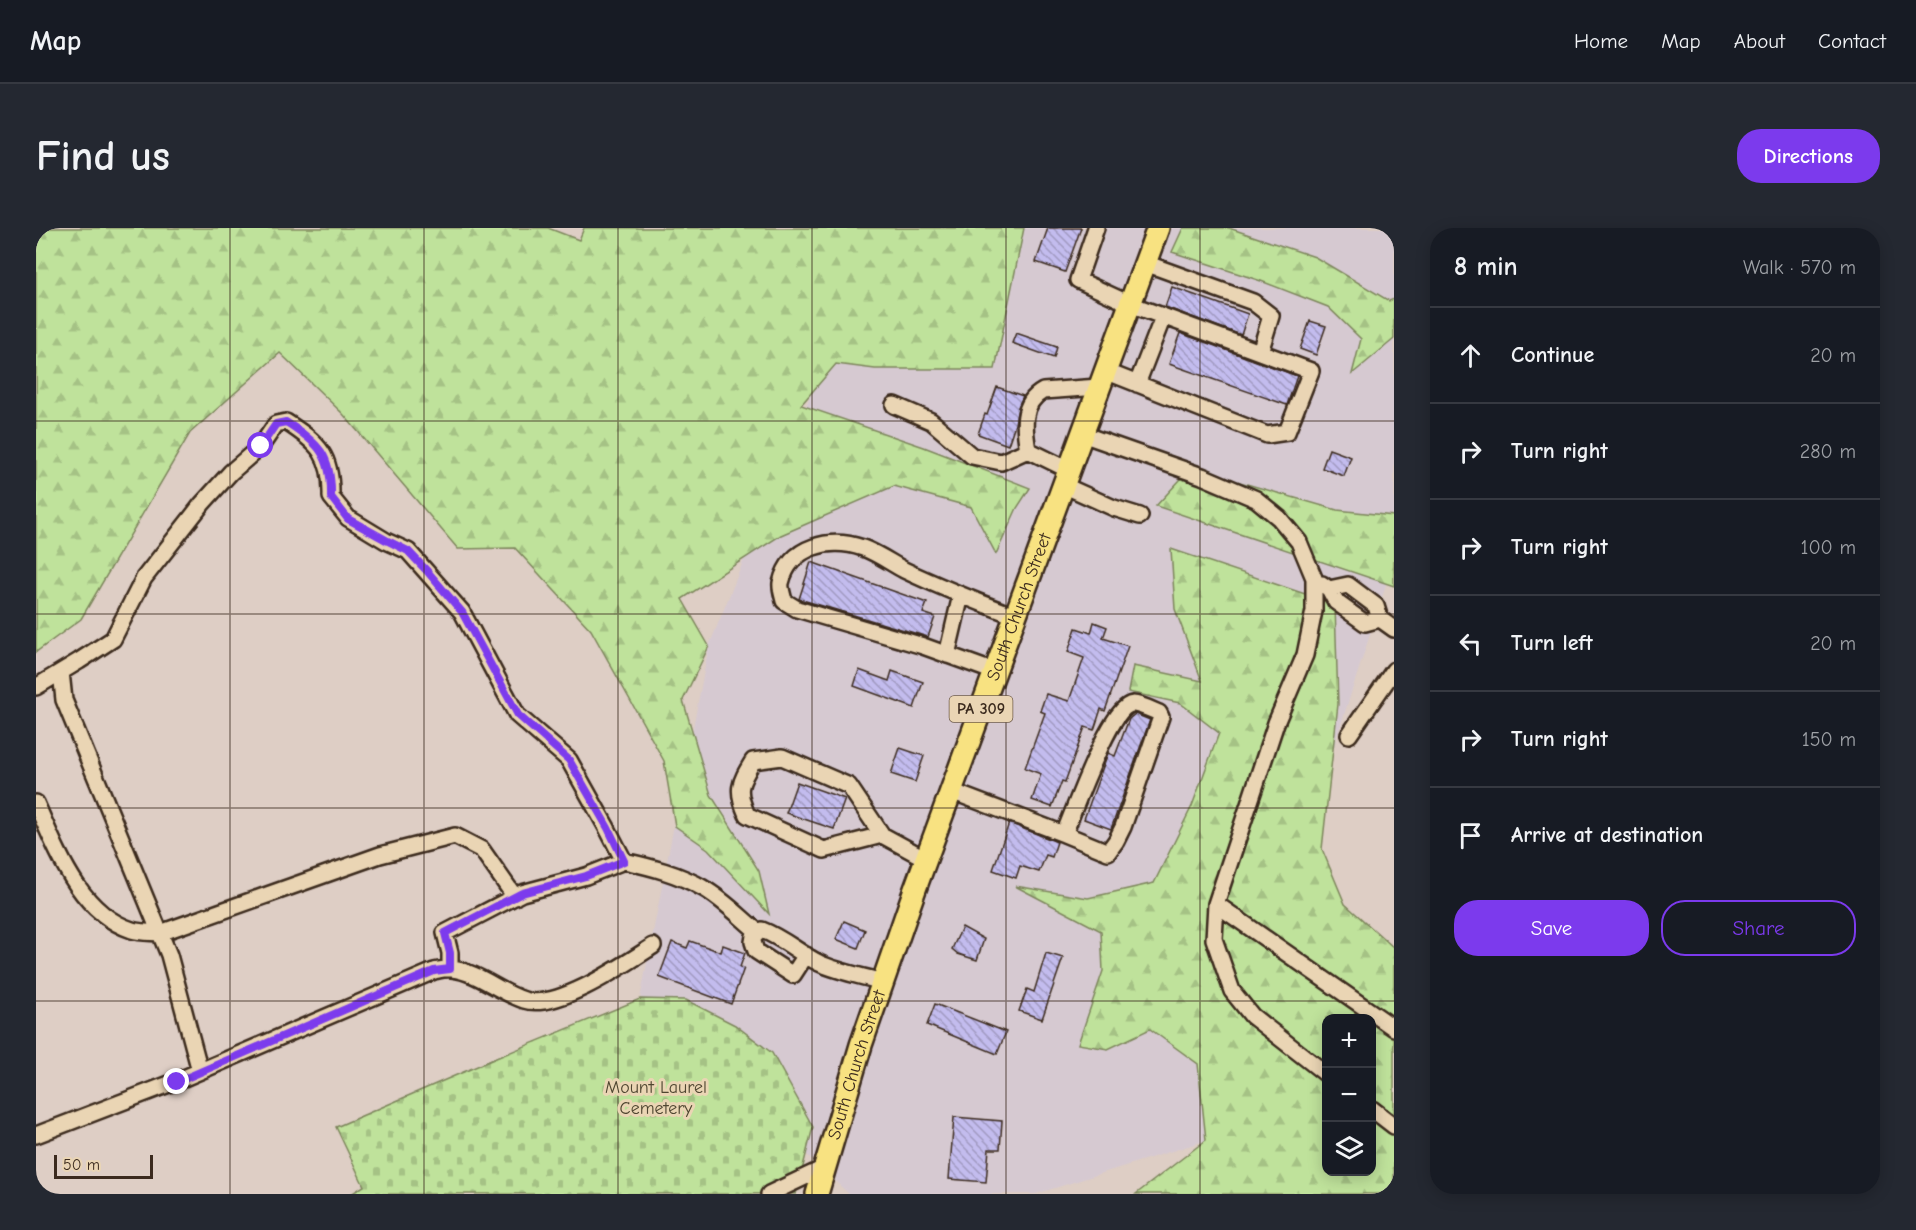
<!DOCTYPE html>
<html lang="en">
<head>
<meta charset="utf-8">
<style>
	:root { --surface:#171b24; --page:#242831; --text:#f1f3f6; --muted:#9ea1a6; --line:#363941; --accent:#7c3aed }
	body { margin:0; font-family:"Comic Neue",sans-serif; background:var(--page); color:var(--text) }
	.controls { position:absolute; right:18px; bottom:18px; display:grid; overflow:hidden; border-radius:12px; box-shadow:0 3px 15px #0003 }
	.controls button { width:54px; height:54px; display:grid; place-items:center; padding:0; border:0; border-bottom:2px solid var(--line); background:var(--surface); color:var(--text); font:30px sans-serif }
	.scale { position:absolute; left:18px; bottom:15px; width:99px; box-sizing:border-box; padding-left:6px; border:3px solid #3b2a1e; border-top:0; font-size:16px; line-height:21px; white-space:nowrap; color:#3b2a1e; -webkit-text-stroke:4px #ead5b4; paint-order:stroke }
	.stop { position:absolute; width:18px; height:18px; margin:-14px; border:4px solid #7c3aed; border-radius:50%; background:#fff }
	.stop.end { background:#7c3aed; border-color:#fff; box-shadow:0 2px 6px #0008 }
	.list { margin:0; padding:0; list-style:none }
	h2 { display:flex; justify-content:space-between; align-items:center; height:78px; margin:0; padding:0 24px; font-size:26px }
	h2 small { font-size:20px; font-weight:400; color:var(--muted) }
	.list li { display:grid; grid-template-columns:39px 1fr auto; gap:18px; align-items:center; box-sizing:border-box; height:96px; padding:0 24px; border-top:2px solid var(--line) }
	.list b { display:block; font-size:22px; white-space:nowrap }
	.list em { font-size:20px; font-style:normal; color:var(--muted) }
	.actions { display:flex; gap:12px; padding:18px 24px }
	.actions a { flex:1; padding:14px 0; border:2px solid var(--accent); border-radius:24px; text-align:center; font-size:21px; color:var(--accent) }
	.actions .main { background:var(--accent); color:#fff }
	.icon { flex:none; width:33px; height:33px; fill:none; stroke:currentColor; stroke-width:2; stroke-linecap:round; stroke-linejoin:round }
	.map { position:relative; flex:none; width:1358px; height:966px; overflow:hidden; border-radius:24px }
	header { display:flex; align-items:center; gap:36px; box-sizing:border-box; height:84px; padding:0 30px; background:var(--surface); border-bottom:2px solid var(--line) }
	header strong { font-size:28px }
	nav { display:flex; gap:33px; margin-inline-start:auto; font-size:21px }
	.intro { display:flex; align-items:center; justify-content:space-between; box-sizing:border-box; height:144px; padding:0 36px }
	h1 { margin:0; font-size:42px }
	.button { padding:15px 27px; border-radius:24px; background:var(--accent); color:#fff; font-size:21px; font-weight:700 }
	main { display:flex; gap:36px; padding:0 36px }
	aside { flex:1; background:var(--surface); border-radius:24px; box-shadow:0 3px 15px #0003 }
	.map>svg:first-child { display:block }
	.built { fill:#d6c9d1 }
	.forest { fill:url(#forest-firs); stroke:#7d865c; stroke-width:1.5; fill-rule:evenodd }
	.cemetery { fill:url(#cemetery-stones); stroke:#7d865c; stroke-width:1.5 }
	.building { fill:url(#building-back-hatch); stroke:#3b2a1e; stroke-width:1.5 }
	.lines { fill:none; stroke-linecap:round; stroke-linejoin:round }
	.minor-casing { stroke:#3b2a1e; stroke-width:20 }
	.highway-casing { stroke:#3b2a1e; stroke-width:26 }
	.minor { stroke:#ead5b4; stroke-width:15 }
	.highway { stroke:#f8e281; stroke-width:21 }
	.route { stroke:#7c3aed; stroke-width:8 }
	.grid { fill:none; stroke:#3b2a1e; stroke-width:1.5; stroke-opacity:0.55 }
	.labels { text-anchor:middle; dominant-baseline:central; stroke-width:6; stroke-linejoin:round; paint-order:stroke }
	.shield { fill:#ead5b4; stroke:#705d4b; stroke-width:1.5 }
	.shield-label { font-size:16px; font-weight:bold; fill:#3b2a1e }
	.street-label { font-size:18px; fill:#3b2a1e; stroke:#ead5b4 }
	.park-label { font-size:18px; fill:#4f4631; stroke:#ead5b4 }
</style>
</head>
<body>
<header>
<strong>Map</strong>
<nav><a>Home</a><a>Map</a><a>About</a><a>Contact</a></nav>
</header>
<div class="intro"><h1>Find us</h1><a class="button">Directions</a></div>
<main>
<div class="map">
<svg width="1358" height="966" viewBox="0 0 1358 966">
	<defs>
		<pattern id="forest-firs" width="22" height="20" patternUnits="userSpaceOnUse" patternTransform="scale(1.5)"><rect width="22" height="20" fill="#bfe29b"/><path d="M5 1l3.5 6h-7zM16 11l3.5 6h-7z" fill="#a5c285"/></pattern>
		<pattern id="cemetery-stones" width="16" height="16" patternUnits="userSpaceOnUse" patternTransform="scale(1.5)"><rect width="16" height="16" fill="#bfe29b"/><path d="M2 7V4a2 2 0 0 1 4 0v3zM10 15v-3a2 2 0 0 1 4 0v3z" fill="#a5c285"/></pattern>
		<pattern id="building-back-hatch" width="6" height="6" patternUnits="userSpaceOnUse" patternTransform="scale(1.5)"><rect width="6" height="6" fill="#c3bcee"/><path d="M-1 5l2 2M0 0l6 6M5-1l2 2" fill="none" stroke="#a099c0"/></pattern>
	</defs>
	<rect width="100%" height="100%" fill="#decec5"/>
	<filter id="ink" filterUnits="userSpaceOnUse"><feTurbulence type="fractalNoise" baseFrequency=".0167" numOctaves="2"/><feDisplacementMap in="SourceGraphic" scale="12" xChannelSelector="R" yChannelSelector="G"/><feConvolveMatrix kernelMatrix="1 2 1 2 8 2 1 2 1" color-interpolation-filters="sRGB"/></filter>
	<g filter="url(#ink)">
		<path class="built" d="M842,0H1358V332L1171,912L1000,966H813L604,771L673,418Z"/>
		<path class="forest" d="M0,0H512L543,12L548,0H988L959,141H839L800,136L765,177L888,219L994,260L981,280L960,326L935,279L858,258L745,307L646,371L673,418L647,472L675,567L723,643L733,686L672,621L639,598L628,533L555,402L479,320L422,321L307,186L244,125L154,205L45,391L0,424Z
			M1147,0H1193L1279,29L1353,73L1358,71V111L1316,146L1325,111L1292,79L1225,53L1136,24Z
			M1155,240L1301,282L1358,288V358L1120,278Z
			M1135,321L1299,376L1302,476L1286,621L1309,676L1357,719H1358V966H1100L1170,912L1162,836L1114,801L1072,821L1042,816L1067,743L1065,703L979,658L1052,670L1118,655L1156,578L1183,505L1144,475L1092,464L1097,438L1166,453L1139,381ZM1290,790H1336V944H1290Z"/>
		<path class="cemetery" d="M604,771L650,772L699,797L736,825L777,899L760,966H315L328,958L300,899L460,830Z"/>
		<path class="building" d="M1012,0H1045L1029,44L1000,34Z
			M1136,59L1212,86L1205,107L1129,79Z
			M1274,93L1290,98L1280,127L1264,121Z
			M980,105L1021,119L1018,130L976,115Z
			M1144,105L1261,148L1251,177L1133,136Z
			M961,159L987,168L982,179L979,196L972,217L942,206L949,186L951,187Z
			M1293,221L1315,229L1308,248L1286,240Z
			M775,334L891,375L887,385L899,389L892,409L763,371Z
			M1058,394L1071,399L1067,410L1092,418L1069,483L1065,481L1058,502L1049,499L1029,554L1026,553L1016,579L996,572L1005,546L989,540L1009,485L1004,483L1010,466L1033,473L1048,430L1032,424L1040,400L1055,405Z
			M823,442L853,453L856,443L887,454L878,480L818,458Z
			M1099,486L1114,492L1075,601L1048,591L1072,525L1079,528L1093,491Z
			M864,520L888,528L879,554L855,546Z
			M761,554L809,571L798,601L750,585Z
			M973,595L1021,614L1016,629L1010,627L1003,644L984,638L980,650L957,642Z
			M808,693L829,702L822,720L800,711Z
			M926,699L948,711L941,732L922,726L916,721Z
			M654,713L685,724L687,717L709,725L704,739L708,740L695,776L623,749L636,714L651,720Z
			M1010,725L1027,730L1006,791L983,783L991,761L998,764Z
			M899,776L970,804L961,826L891,797Z
			M918,889L966,893L964,921H953L950,954L913,951Z"/>
		<g class="lines">
			<defs>
				<path id="minor" d="M1060,0L1042,52L1094,76L1275,143L1251,204L1231,207L1069,143
					M1109,35L1217,74L1235,88L1224,124
					M1101,156L1127,89
					M858,177L895,193L936,228L965,234L992,222L1033,242
					M1046,206L1166,248L1220,271L1243,290L1263,314L1278,350V383L1269,427L1240,495L1180,676L1178,711L1196,763L1216,788L1290,846
					M992,222C988,200 985,175 1007,163L1063,159
					M1027,257L1078,280L1104,288
					M1286,356L1293,361L1300,374L1329,395L1344,391
					M1293,361L1312,357L1340,378L1344,391L1358,401
					M911,427L925,367
					M25,444L28,472L133,727L164,843
					M959,444L887,418L761,381L748,373C747,368 744,360 745,355C754,317 795,309 827,320C841,325 855,335 868,342C904,359 942,374 979,388
					M0,459L43,433L77,411L108,350L166,276L195,244L225,218L240,196L250,194C283,215 296,228 295,269L312,290L350,313L372,323L426,384L481,487L533,532L571,600L588,633C615,639 643,646 667,660C687,671 705,690 722,704
					M1313,507L1358,442
					M915,563L1028,606C1037,586 1075,476 1097,476C1104,476 1116,482 1123,485L1125,489L1087,599L1080,613L1072,624L1028,606
					M0,575C21,622 43,685 96,702C105,705 116,704 124,705L344,627L419,608L446,622L479,669
					M846,607L788,622L711,587C700,562 703,556 717,533L746,529L813,558L846,607L890,631
					M1180,676L1358,800
					M770,727L757,747L720,723L717,714L718,708L726,702C747,710 763,725 783,735C803,744 826,748 847,754
					M414,741V725L409,705L486,665L550,648L588,633
					M1336,881L1358,898
					M0,907L141,853L398,743C403,742 410,740 416,741C442,744 463,764 488,772C521,783 589,736 617,718
					M733,966L788,940"/>
				<g id="highway">
					<path id="s1" d="M781,966L825,817L879,661L1122,0"/>
				</g>
			</defs>
			<use href="#minor" class="minor-casing"/>
			<use href="#highway" class="highway-casing"/>
			<use href="#minor" class="minor"/>
			<use href="#highway" class="highway"/>
		</g>
	</g>
	<g class="lines" filter="url(#ink)">
		<path class="route" d="M141,854L398,743L414,741V725L409,705L486,665L550,648L588,633L572,600L533,532L482,487L426,384L391,343L372,323L350,312L312,291L295,269C296,228 283,215 250,194L240,196L225,218"/>
	</g>
	<path class="grid" d="M194,0V966M388,0V966M582,0V966M776,0V966M970,0V966M1164,0V966M0,193H1358M0,386H1358M0,580H1358M0,773H1358"/>
	<g class="labels">
		<rect class="shield" x="913.5" y="468" width="63" height="26" rx="4.5"/>
		<g class="shield-label">
			<text x="945" y="481">PA 309</text>
		</g>
		<g class="street-label">
			<text stroke="none"><textPath href="#s1" startOffset="621">South Church Street</textPath></text>
			<text stroke="none"><textPath href="#s1" startOffset="135">South Church Street</textPath></text>
		</g>
		<g class="park-label">
			<text x="620" y="859">Mount Laurel<tspan x="620" dy="21">Cemetery</tspan></text>
		</g>
	</g>
</svg>
<div class="controls">
<button>+</button>
<button>−</button>
<button><svg class="icon" aria-label="layers" viewBox="0 0 24 24"><path d="M12 4l9 5-9 5-9-5zM3 14l9 5 9-5"/></svg></button>
</div>
<div class="scale">50 m</div>
<div class="stop" style="left:225px;top:218px"></div>
<div class="stop end" style="left:141px;top:854px"></div>
</div>
<aside>
<h2>8 min<small>Walk · 570 m</small></h2>
<ul class="list">
<li><svg class="icon" aria-label="ahead" viewBox="0 0 24 24"><path d="M12 20V5M6 11l6-6 6 6"/></svg><div><b>Continue</b></div><em>20 m</em></li>
<li><svg class="icon" aria-label="right" viewBox="0 0 24 24"><path d="M7 20v-9h11M14 6l5 5-5 5"/></svg><div><b>Turn right</b></div><em>280 m</em></li>
<li><svg class="icon" aria-label="right" viewBox="0 0 24 24"><path d="M7 20v-9h11M14 6l5 5-5 5"/></svg><div><b>Turn right</b></div><em>100 m</em></li>
<li><svg class="icon" aria-label="left" viewBox="0 0 24 24"><path d="M17 20v-9H6M10 6l-5 5 5 5"/></svg><div><b>Turn left</b></div><em>20 m</em></li>
<li><svg class="icon" aria-label="right" viewBox="0 0 24 24"><path d="M7 20v-9h11M14 6l5 5-5 5"/></svg><div><b>Turn right</b></div><em>150 m</em></li>
<li><svg class="icon" aria-label="arrive" viewBox="0 0 24 24"><path d="M6 21V4h12l-3 4 3 4H6"/></svg><div><b>Arrive at destination</b></div></li>
</ul>
<div class="actions"><a class="main">Save</a><a>Share</a></div>
</aside>
</main>
</body>
</html>
